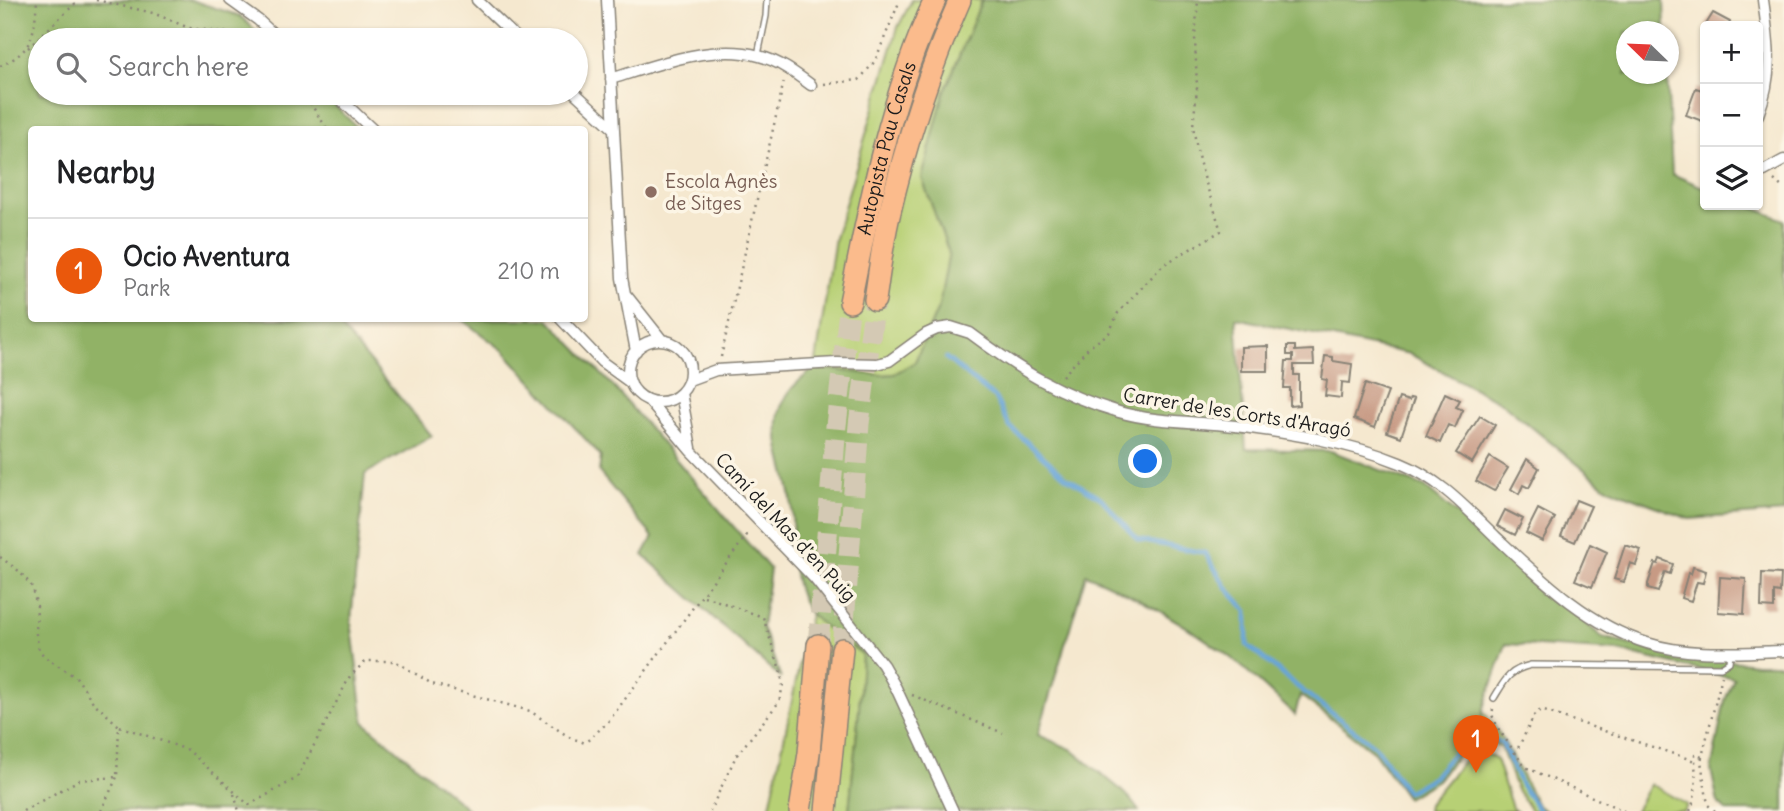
<!DOCTYPE html>
<html lang="en">
<head>
<meta charset="utf-8">
<style>
	:root { --surface:#fff; --page:#f2f2f2; --text:#202124; --muted:#757577; --line:#e0e0e0; --accent:#ea580c }
	body { margin:0; font-family:Delius,sans-serif; background:var(--page); color:var(--text) }
	.controls { position:absolute; right:21px; top:21px; display:grid; overflow:hidden; border-radius:7px; box-shadow:0 2px 5px #0004 }
	.controls button { width:63px; height:63px; display:grid; place-items:center; padding:0; border:0; border-bottom:2px solid var(--line); background:var(--surface); color:var(--text); font:35px sans-serif }
	.compass { position:absolute; left:1616px; top:21px; width:63px; height:63px; border-radius:50%; background:var(--surface); box-shadow:0 2px 5px #0004; rotate:293deg }
	.you { position:absolute; left:1146px; top:462px; width:24px; height:24px; margin:-18px; border:5px solid #fff; border-radius:50%; background:#1a73e8; box-shadow:0 0 0 10px #1a73e833 }
	.badge { display:grid; place-items:center; width:46px; height:46px; border-radius:50%; background:var(--accent); color:#fff; font-size:23px; font-weight:700 }
	.pin { position:absolute; translate:-50% -58px; filter:drop-shadow(0 2px 4px #0008) }
	.pin::after { content:''; position:absolute; top:37px; width:24px; height:21px; background:inherit; clip-path:polygon(0 0,100% 0,50% 100%) }
	.list { margin:0; padding:0; list-style:none }
	h2 { display:flex; justify-content:space-between; align-items:center; height:91px; margin:0; padding:0 28px; font-size:30px }
	h2 small { font-size:23px; font-weight:400; color:var(--muted) }
	.list li { display:grid; grid-template-columns:46px 1fr auto; gap:21px; align-items:center; box-sizing:border-box; height:105px; padding:0 28px; border-top:2px solid var(--line) }
	.list b { display:block; font-size:26px; white-space:nowrap }
	.list p { margin:0; font-size:23px; white-space:nowrap; color:var(--muted) }
	.list em { font-size:23px; font-style:normal; color:var(--muted) }
	.icon { flex:none; width:38px; height:38px; fill:none; stroke:currentColor; stroke-width:2; stroke-linecap:round; stroke-linejoin:round }
	.map { position:relative; flex:none; width:1784px; height:811px; overflow:hidden }
	.search { position:absolute; background:var(--surface); box-shadow:0 2px 5px #0004; left:28px; top:28px; width:560px; height:77px; display:flex; align-items:center; gap:18px; box-sizing:border-box; padding:0 24px; border-radius:38px; color:var(--muted); font-size:26px }
	.panel { position:absolute; background:var(--surface); box-shadow:0 2px 5px #0004; left:28px; top:126px; width:560px; height:196px; border-radius:7px }
	.map>svg:first-child { display:block }
	.green { fill:#b7d074; stroke:#6a7648; stroke-width:2 }
	.forest { fill:#91b266; stroke:#566741; stroke-width:2 }
	.lines { fill:none; stroke-linecap:round; stroke-linejoin:round }
	.stream { stroke:#66a4d8; stroke-width:4.5 }
	.building { fill:#c79a84 }
	.motorway-tunnel { stroke:#d4c9b4; stroke-width:21; stroke-dasharray:21 10; stroke-linecap:butt }
	.service-casing { stroke:#888276; stroke-width:8 }
	.minor-casing { stroke:#888276; stroke-width:13 }
	.motorway-casing { stroke:#888276; stroke-width:24 }
	.path { stroke:#888276; stroke-width:2.5; stroke-dasharray:2 5; stroke-linecap:butt }
	.service { stroke:#fff; stroke-width:5 }
	.minor { stroke:#fff; stroke-width:10 }
	.motorway { stroke:#fbbb8c; stroke-width:21 }
	.education-dot { fill:#8d6e63; stroke:#fcf5e5; stroke-width:2.5 }
	.labels { text-anchor:middle; dominant-baseline:central; stroke-width:7; stroke-linejoin:round; paint-order:stroke }
	.street-label { font-size:19px; fill:#1c1c1c; stroke:#fcf5e5 }
	.education-label { font-size:19px; fill:#785e54; stroke:#fcf5e5; text-anchor:start }
</style>
</head>
<body>
<div class="map">
<svg width="1784" height="811" viewBox="0 0 1784 811">
	<rect width="100%" height="100%" fill="#fcf5e5"/>
	<filter id="ink" filterUnits="userSpaceOnUse"><feTurbulence type="fractalNoise" baseFrequency=".0143" numOctaves="2"/><feDisplacementMap in="SourceGraphic" scale="14" xChannelSelector="R" yChannelSelector="G"/><feConvolveMatrix kernelMatrix="1 2 1 2 8 2 1 2 1" color-interpolation-filters="sRGB"/></filter>
	<filter id="wash" filterUnits="userSpaceOnUse"><feTurbulence type="fractalNoise" baseFrequency=".00686" numOctaves="4" result="noise"/><feDisplacementMap in="SourceGraphic" scale="28" xChannelSelector="R" yChannelSelector="G"/><feGaussianBlur stdDeviation="1.57" result="paint"/><feColorMatrix in="noise" values="0 0 0 0 0 0 0 0 0 0 0 0 0 0 0 0 0 1.4 0 .05"/><feComposite in="paint" operator="in"/></filter>
	<g filter="url(#wash)">
		<rect width="100%" height="100%" fill="#f5e8cf"/>
		<path class="green" d="M912,0H982L944,93L922,178L949,253L939,306L915,362L894,374L881,375L815,368L835,238L898,27Z
			M810,614L862,654L859,710L849,811H769Z
			M1483,711L1503,739L1537,805L1546,811H1531L1516,788L1501,747L1479,737Z
			M1474,748L1496,759L1512,808L1516,811H1427L1428,804Z
			M1650,784L1687,805L1684,811H1635Z"/>
		<path class="forest" d="M0,0H191L240,16L266,40H40V93H322L359,129L32,130V318L334,319L432,436L365,474L351,621L364,722L470,811H0Z
			M982,0H1664L1665,31L1626,32V74H1667L1672,174L1705,188V205H1747L1784,220V512L1689,519L1606,487L1503,404L1410,354L1236,318L1246,449L1331,451L1425,487L1602,637L1654,651L1755,664H1784V811H1727L1718,803L1711,770L1725,700L1734,678L1618,651L1506,644L1483,711L1479,737L1470,741L1437,780L1407,798L1374,752L1300,695L1295,715C1275,697 1256,678 1235,661C1190,626 1138,597 1086,574L1038,735L1071,749L1126,794L1139,811H849L859,710L862,654C844,640 816,625 805,605C788,577 795,530 791,499C787,470 773,443 779,414C784,392 798,381 815,368L881,375L894,374L915,362L939,306L949,253L922,178L944,93Z
			M461,319H548L613,386L770,569L762,627L781,678L643,555L653,537L599,472L601,456L504,351Z"/>
		<g class="lines">
			<path class="stream" d="M946,358L995,398L1010,427L1066,477L1101,498L1138,540L1205,553L1227,588L1247,611V645L1299,688L1376,747L1407,792L1433,777L1468,737L1481,733L1502,743L1521,785L1539,811"/>
		</g>
		<g id="blocks">
			<path class="building" d="M1713,13L1730,22L1728,26H1705Z
				M1696,88L1705,91V122L1686,115Z
				M1268,346V371H1241V347Z
				M1287,346H1295V351L1313,350L1314,365H1294V375H1299V405L1290,406V388H1284L1286,361H1293V355H1287Z
				M1325,356L1333,357V361L1352,364L1350,383L1342,382L1341,398L1325,396L1327,380L1322,379Z
				M1365,384L1388,392L1375,427L1354,419Z
				M1445,393L1460,400L1456,407L1463,410L1455,428L1448,425L1440,443L1426,436Z
				M1399,398L1409,401L1410,398L1414,399L1401,437L1387,432Z
				M1480,416L1495,425L1472,463L1456,453Z
				M1490,457L1508,468L1494,491L1476,481Z
				M1527,459L1539,468L1529,488L1523,485L1519,494L1511,489Z
				M1576,500L1591,506L1575,542L1561,536Z
				M1538,509L1555,518L1542,541L1526,533Z
				M1505,510L1523,519L1515,535L1497,526Z
				M1590,544L1607,552L1592,587L1575,580Z
				M1625,545L1641,550L1636,565L1630,563L1624,582L1614,579Z
				M1660,559L1673,564L1670,574L1665,572L1658,592L1648,589V584L1655,563L1658,564Z
				M1693,567L1706,571L1703,583L1697,582L1691,601L1681,598L1688,573L1691,574Z
				M1762,573L1781,574L1780,593L1774,592V608L1761,607Z
				M1720,577L1746,579L1744,614L1718,612Z"/>
		</g>
	</g>
	<g filter="url(#ink)">
		<use href="#blocks" fill-opacity="0" stroke="#888276" stroke-width="2"/>
		<g class="lines">
			<path class="motorway-tunnel" d="M818,645L836,426L850,302
				M842,649L859,424L875,300"/>
			<defs>
				<path id="service" d="M758,55L766,16L767,0
					M1494,698C1505,680 1509,670 1531,665L1721,667L1729,662L1730,652"/>
				<path id="minor" d="M230,0L258,20L280,40
					M477,0L519,40
					M607,0L622,278L636,351
					M611,79C655,65 713,43 759,56C779,61 795,73 811,85
					M334,93L373,130
					M575,93L614,129
					M1758,115C1774,72 1769,45 1763,0
					M1758,169L1764,171L1784,160
					M627,296L662,340
					M560,318L602,362L631,383
					M628 371a31 31 0 1 1 62 0a31 31 0 1 1-62 0Z
					M689,380L716,370L837,363L877,364L889,361L926,334L937,329L951,327L970,333C1021,371 1058,394 1119,412C1157,423 1196,421 1235,426C1290,433 1349,442 1400,463C1440,479 1466,508 1496,537C1540,578 1588,625 1647,643C1690,657 1739,652 1784,651
					M681,393L691,448
					M649,401L691,451L814,578L883,665L896,688L953,811"/>
				<g id="motorway">
					<path d="M875,300C879,274 882,247 888,220C905,146 929,70 960,0"/>
					<path id="s1" d="M850,302C870,200 891,95 935,0"/>
					<path d="M800,811L809,753L818,645"/>
					<path d="M826,811L842,649"/>
				</g>
			</defs>
			<use href="#service" class="service-casing"/>
			<use href="#minor" class="minor-casing"/>
			<use href="#motorway" class="motorway-casing"/>
			<path class="path" d="M96,0L153,13L189,28L231,33L241,40
				M28,48L79,0
				M0,66C34,51 34,34 37,0
				M824,84L859,80L875,61L900,0
				M300,93L310,103L328,130
				M1774,180L1784,189
				M721,357L784,81
				M1063,376L1088,348L1109,333L1118,313L1163,265L1221,231L1199,161L1193,126L1197,89L1195,38L1198,0
				M0,557L19,571L31,585L37,606L36,634L39,650L45,657L77,678L93,702L119,726
				M704,596L763,617L781,673L783,686L779,702L736,756L710,811
				M912,695L1003,733
				M1493,709L1492,715L1499,730L1525,767L1624,811
				M1515,754L1535,714L1541,710L1695,761
				M234,794L239,811
				M23,811L79,780L117,777L119,726L188,750L249,805L297,778L350,676L366,661H395L432,684L530,711L569,737L585,743L608,722L750,531
				M101,811L117,777
				M1690,811C1698,794 1695,773 1695,754L1702,757
				M1715,811L1708,805L1701,761L1722,676"/>
			<use href="#service" class="service"/>
			<use href="#minor" class="minor"/>
			<use href="#motorway" class="motorway"/>
		</g>
	</g>
	<circle class="education-dot" cx="651" cy="192" r="7"/>
	<g class="labels">
		<g class="street-label">
			<text stroke="none"><textPath href="#s1" startOffset="158">Autopista Pau Casals</textPath></text>
			<text transform="translate(1237 412) rotate(9)">Carrer de les Corts d'Aragó</text>
			<text transform="translate(786 527) rotate(47)">Camí del Mas d'en Puig</text>
		</g>
		<g class="education-label">
			<text x="665" y="181">Escola Agnès<tspan x="665" dy="22">de Sitges</tspan></text>
		</g>
	</g>
</svg>
<div class="controls">
<button>+</button>
<button>−</button>
<button><svg class="icon" aria-label="layers" viewBox="0 0 24 24"><path d="M12 4l9 5-9 5-9-5zM3 14l9 5 9-5"/></svg></button>
</div>
<svg class="compass" viewBox="-18 -18 36 36"><path d="M0-13l5 13h-10z" fill="#e53935"/><path d="M0 13l5-13h-10z" fill="#757577"/></svg>
<div class="you"></div>
<div class="pin badge" style="left:1476px;top:773px">1</div>
<div class="search"><svg class="icon" aria-label="search" viewBox="0 0 24 24"><circle cx="10" cy="10" r="6"/><path d="M15 15l6 6"/></svg>Search here</div>
<section class="panel">
<h2>Nearby<small></small></h2>
<ul class="list">
<li><span class="badge">1</span><div><b>Ocio Aventura</b><p>Park</p></div><em>210 m</em></li>
</ul>
</section>
</div>
</body>
</html>
